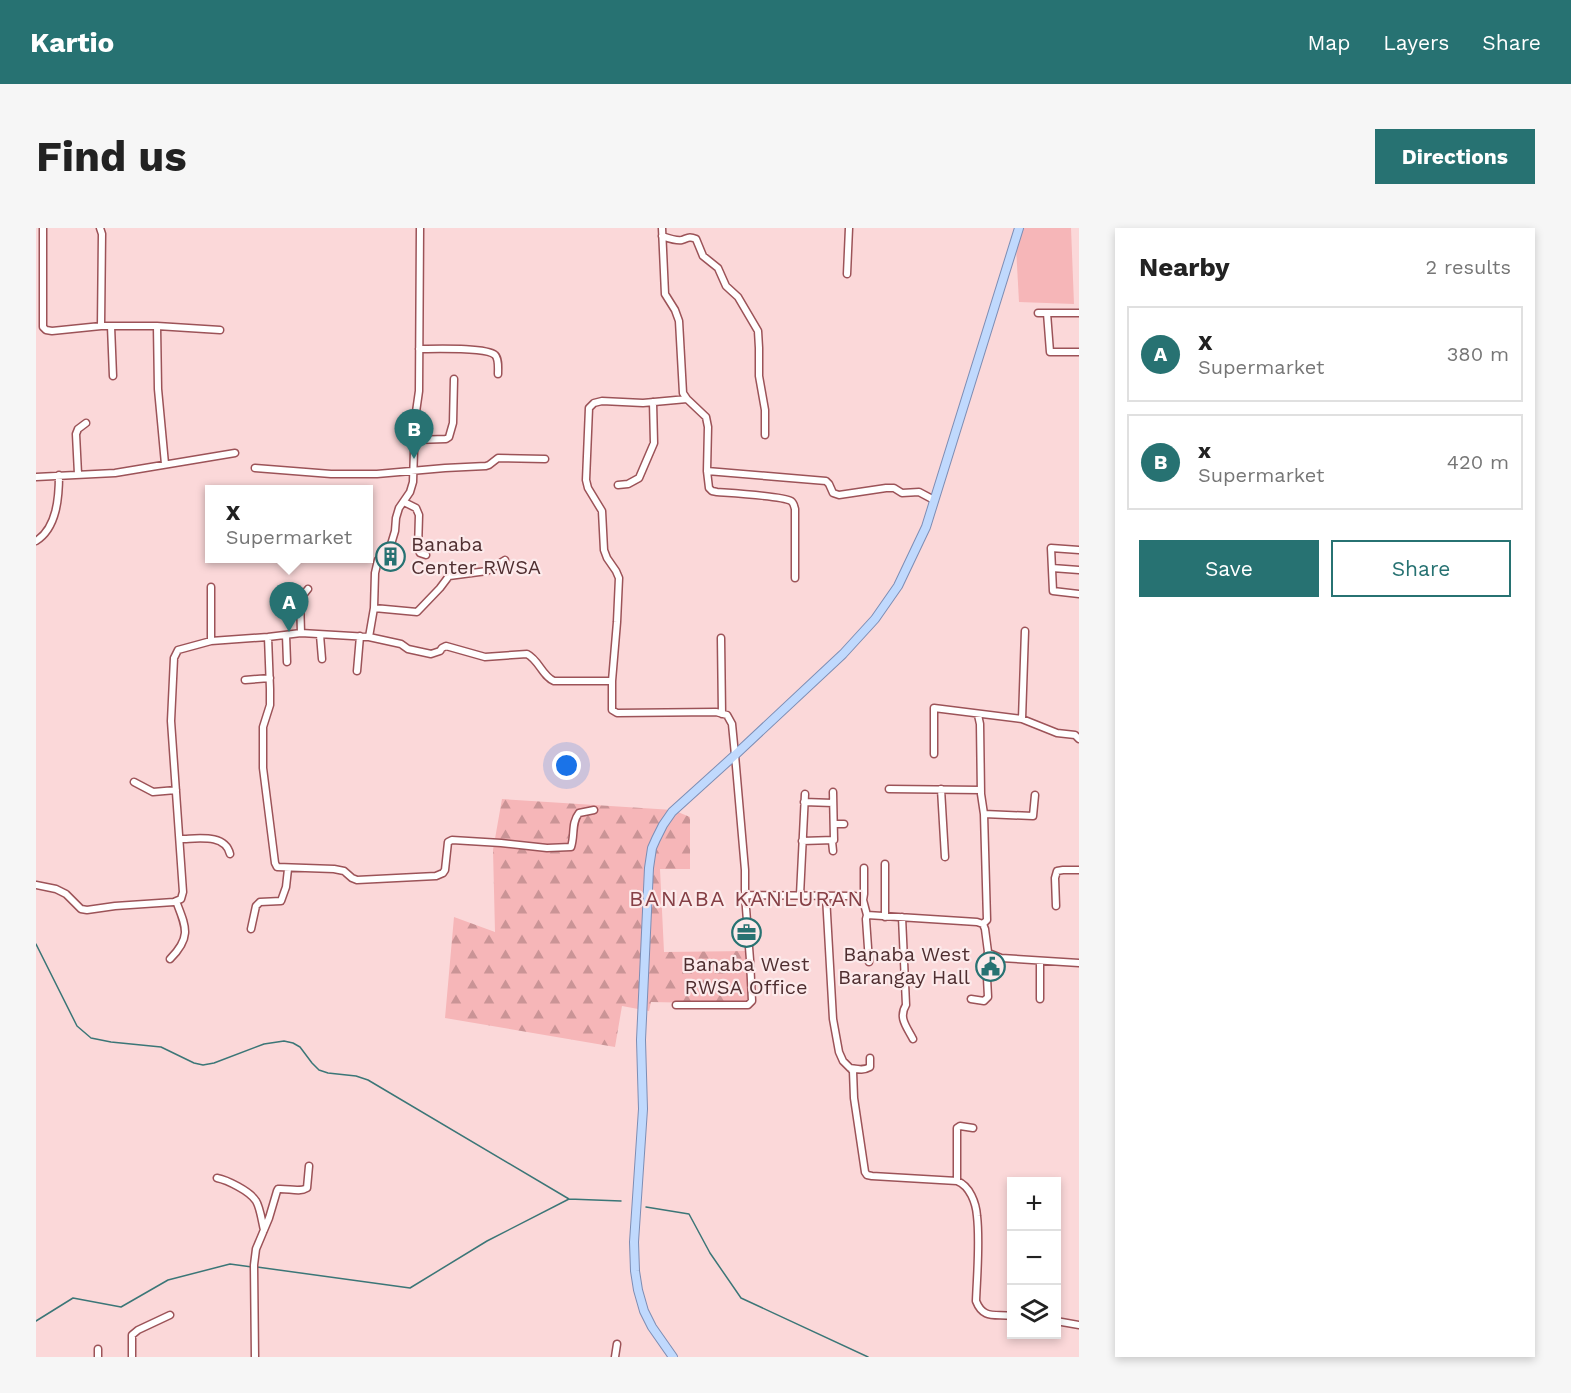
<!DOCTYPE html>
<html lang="en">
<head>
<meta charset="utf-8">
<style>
	:root { --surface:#fff; --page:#f6f6f6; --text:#222; --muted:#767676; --line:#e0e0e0; --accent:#277272 }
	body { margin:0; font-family:"Work Sans",sans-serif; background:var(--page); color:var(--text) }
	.controls { position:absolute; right:18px; bottom:18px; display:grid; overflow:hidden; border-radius:0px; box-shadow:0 3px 9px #0003 }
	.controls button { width:54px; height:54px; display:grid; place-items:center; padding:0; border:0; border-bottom:2px solid var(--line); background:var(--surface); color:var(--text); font:30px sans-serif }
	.you { position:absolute; left:531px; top:538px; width:21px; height:21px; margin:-15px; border:4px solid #fff; border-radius:50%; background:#1a73e8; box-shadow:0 0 0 9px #1a73e833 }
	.badge { display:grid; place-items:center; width:39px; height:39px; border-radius:50%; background:var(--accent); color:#fff; font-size:20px; font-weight:700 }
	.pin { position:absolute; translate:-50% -50px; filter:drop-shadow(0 2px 3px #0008) }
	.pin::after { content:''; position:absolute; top:32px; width:21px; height:18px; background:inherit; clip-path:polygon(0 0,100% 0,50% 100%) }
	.popup { position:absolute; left:169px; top:257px; width:168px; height:78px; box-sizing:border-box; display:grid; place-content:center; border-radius:0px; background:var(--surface); filter:drop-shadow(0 2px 4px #0005); font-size:20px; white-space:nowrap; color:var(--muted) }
	.popup b { font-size:22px; color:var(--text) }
	.popup::after { content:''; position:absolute; left:50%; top:100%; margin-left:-12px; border:12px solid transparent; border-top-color:var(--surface) }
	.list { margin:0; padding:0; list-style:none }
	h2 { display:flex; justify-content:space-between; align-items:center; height:78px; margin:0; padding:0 24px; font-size:26px }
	h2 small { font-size:20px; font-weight:400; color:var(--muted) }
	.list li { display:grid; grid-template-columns:39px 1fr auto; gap:18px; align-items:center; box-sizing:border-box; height:96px; margin:0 12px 12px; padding:0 12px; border:2px solid var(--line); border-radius:0px }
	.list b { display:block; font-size:22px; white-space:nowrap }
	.list p { margin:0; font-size:20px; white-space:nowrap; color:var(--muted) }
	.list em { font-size:20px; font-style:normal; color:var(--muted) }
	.actions { display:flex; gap:12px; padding:18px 24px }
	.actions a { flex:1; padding:14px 0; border:2px solid var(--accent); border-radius:0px; text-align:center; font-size:21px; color:var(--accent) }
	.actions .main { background:var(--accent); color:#fff }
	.icon { flex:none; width:33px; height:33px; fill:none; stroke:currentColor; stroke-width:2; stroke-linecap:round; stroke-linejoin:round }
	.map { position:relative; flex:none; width:1043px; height:1129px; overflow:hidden; border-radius:0px }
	header { display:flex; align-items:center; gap:36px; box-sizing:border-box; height:84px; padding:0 30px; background:var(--accent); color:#fff }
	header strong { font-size:28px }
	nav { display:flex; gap:33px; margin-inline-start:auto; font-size:21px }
	.intro { display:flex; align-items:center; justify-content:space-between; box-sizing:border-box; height:144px; padding:0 36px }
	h1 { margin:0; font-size:42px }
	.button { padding:15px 27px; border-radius:0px; background:var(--accent); color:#fff; font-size:21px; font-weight:700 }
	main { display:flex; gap:36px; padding:0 36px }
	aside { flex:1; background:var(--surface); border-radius:0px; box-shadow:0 3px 9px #0003 }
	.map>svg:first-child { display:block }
	.green { fill:#f6b6b8 }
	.forest { fill:url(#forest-firs) }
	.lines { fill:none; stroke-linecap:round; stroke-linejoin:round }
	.stream { stroke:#3b7677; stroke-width:1.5 }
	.minor-casing { stroke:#9c5358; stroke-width:9 }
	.major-casing { stroke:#7d8db4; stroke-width:10 }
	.minor { stroke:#fff; stroke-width:6 }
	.major { stroke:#c0d9fd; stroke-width:8 }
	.labels { text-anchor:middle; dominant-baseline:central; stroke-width:4.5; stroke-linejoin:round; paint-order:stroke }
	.poi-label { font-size:20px; fill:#4f2e30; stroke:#fceaeb; text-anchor:start }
	.quarter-label { font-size:22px; letter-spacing:1.5px; fill:#853f45; stroke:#fceaeb }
</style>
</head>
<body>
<header>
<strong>Kartio</strong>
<nav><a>Map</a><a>Layers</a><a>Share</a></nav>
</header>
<div class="intro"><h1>Find us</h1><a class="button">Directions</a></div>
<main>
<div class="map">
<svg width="1043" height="1129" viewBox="0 0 1043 1129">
	<defs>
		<pattern id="forest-firs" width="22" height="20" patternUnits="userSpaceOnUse" patternTransform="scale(1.5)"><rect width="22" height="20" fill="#f6b6b8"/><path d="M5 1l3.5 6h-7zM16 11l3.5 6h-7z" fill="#ca9496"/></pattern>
	</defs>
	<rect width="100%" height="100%" fill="#fbd8d9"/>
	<path class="green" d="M979,0H1035L1038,76L983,74Z"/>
	<path class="forest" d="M466,571L637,582L654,589V641H624L628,724L711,723L712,776L615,774L613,783L586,778L579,819L409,790L418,689L459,704L457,622Z"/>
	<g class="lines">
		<path class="stream" d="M0,716L41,798L55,810L75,814L125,819L158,835L167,837L178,835L228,816L248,813L257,815L264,819L276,835L283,842L292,845L320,848L332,852L533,971L585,973
			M610,979L653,986L674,1025L705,1070L832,1129
			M221,1039L374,1060L451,1013L533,971
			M0,1093L37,1070L85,1079L132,1052L194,1036L216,1039"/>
		<defs>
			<path id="minor" d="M7,0V99L10,102L16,103L65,98H121L122,161L129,236
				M64,0L66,6L65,98
				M384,0L383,163L379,191L377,254L374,264L363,280L360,290L359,303L353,323L342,332L339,345L338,380L333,409L365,416L372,421L395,426L404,423L406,420L410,418L449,429L491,426C503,432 506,448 518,453H576V482L581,485L680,484L691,487L696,496L699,527L709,642V667L714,732L716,773L712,777H640
				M626,0L629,66L639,82L643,93L647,165L651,171L670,189L672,199L671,243L673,260L676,263L681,264C694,265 747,268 755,273C758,275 758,278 759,281V350
				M626,8C632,10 639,13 646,12C652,10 653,8 660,11L667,28L682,40L690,58L702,69L722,103L723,120V148L729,182V207
				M811,46L813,0
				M1002,85H1043
				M1011,85L1014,124H1043
				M75,98L77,148
				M121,98L184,102
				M383,121C398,121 450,119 459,127C463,131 462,140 462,146
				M378,212L410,211L413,209L417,195L418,151
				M219,240L295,246H341L409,240L450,238L453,237L462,230L509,231
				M671,243L790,253L793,256L797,265L803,267L850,260H858L866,265L883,264L898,272
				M42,246L40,206L42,201L50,195
				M0,249L79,245L199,225
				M582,257L592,256L603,250L618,215L617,174
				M368,274L380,280L383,287L382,321L384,325L390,327
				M0,313C21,300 23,269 23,247
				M1043,322L1015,320L1017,363L1043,366
				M1016,340L1043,342
				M175,359V413
				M338,380L381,384L404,360L413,348L451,343L469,332
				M265,405L264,371L272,361
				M250,407L251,434
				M284,407L286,431
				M232,409L234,461V477L227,499V540L239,635L241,639L298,641L308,643L316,650L321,652L400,648L407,645L409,642L412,614L416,612L465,615L511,620L535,619C539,607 535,595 543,585L558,582
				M685,410L686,486
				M321,443L324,408
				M209,452L234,450
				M576,453L581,394L583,350L580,343L571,330L568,322L566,283L552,260L550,252L553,180L558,175L566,173L607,175L651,171
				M942,487L944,496L945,566L948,586L951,692L947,696
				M986,491L989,403
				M898,526V480L986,491L1021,505L1039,507L1043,511
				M98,554L117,564L140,562
				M853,561L945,562
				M905,561L909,629
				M768,574L797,575
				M948,586L997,588L999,567
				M798,596H808
				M144,611C160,611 189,605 194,626
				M766,613L798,612L797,564
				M796,613L797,623
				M849,636V689
				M0,657L20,661L30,666L45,681L51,682L79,678L138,674L145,671L147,664L135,493L138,430L142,422L175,413L232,409L265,405L333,409
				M709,667L819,668L827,672L831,687L941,694L947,696L949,701L952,724L955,726L965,730L1043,735
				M764,667L769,566
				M790,668L797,791L803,824L807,833L817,843L818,870L829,944L831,947L836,948L921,953C934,958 940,975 941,988C944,1014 941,1047 940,1073C947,1091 958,1086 975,1088
				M827,672L828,666V640
				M1020,678L1019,650L1021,643L1027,642H1043
				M831,687L830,691L833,734
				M866,689L870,777C862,790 871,799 877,811
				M215,701L220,678L224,674L245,673L250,659L252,641
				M134,731C156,709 150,699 140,673
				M935,771L948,773L952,769L950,731L952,724
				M1004,771V733
				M814,840C821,841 827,843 834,839V830
				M181,950C191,952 214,963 220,973C224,979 226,994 228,1002
				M921,953V900L924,898L937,900
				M1020,1093L1043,1097
				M62,1121V1129
				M96,1129V1107L102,1102L134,1087
				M219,1129L218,1037L220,1021L233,990L241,963L242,961C252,960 263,965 271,960L273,938
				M579,1129L581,1116"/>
			<path id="major" d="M637,1129L616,1099L608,1083L602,1062L599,1043L598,1014L607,881L605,812L613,640L616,620L620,611L627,597L636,584L699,527L807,426L839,391L862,358L890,299L983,0"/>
		</defs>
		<use href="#minor" class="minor-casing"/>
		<use href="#major" class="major-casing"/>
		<use href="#minor" class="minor"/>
		<use href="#major" class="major"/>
	</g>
	<defs>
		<symbol id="building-ring" viewBox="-11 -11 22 22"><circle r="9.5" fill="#fceaeb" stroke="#277272" stroke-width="1.5"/><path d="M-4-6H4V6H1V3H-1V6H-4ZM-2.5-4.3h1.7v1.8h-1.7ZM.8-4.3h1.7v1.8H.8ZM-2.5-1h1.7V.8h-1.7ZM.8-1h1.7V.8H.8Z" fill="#277272"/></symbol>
		<symbol id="office-ring" viewBox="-11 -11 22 22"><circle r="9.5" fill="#fceaeb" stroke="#277272" stroke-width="1.5"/><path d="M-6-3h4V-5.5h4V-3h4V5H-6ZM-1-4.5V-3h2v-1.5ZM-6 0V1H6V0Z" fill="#277272"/></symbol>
		<symbol id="civic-ring" viewBox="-11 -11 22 22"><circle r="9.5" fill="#fceaeb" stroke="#277272" stroke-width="1.5"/><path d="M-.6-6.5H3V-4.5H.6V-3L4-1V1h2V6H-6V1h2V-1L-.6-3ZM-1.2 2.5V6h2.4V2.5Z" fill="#277272"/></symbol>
	</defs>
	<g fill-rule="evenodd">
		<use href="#building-ring" x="338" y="312" width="33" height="33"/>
		<use href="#office-ring" x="694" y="688" width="33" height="33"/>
		<use href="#civic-ring" x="938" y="722" width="33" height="33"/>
	</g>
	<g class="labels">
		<g class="poi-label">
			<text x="375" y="316">Banaba<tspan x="375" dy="23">Center RWSA</tspan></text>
			<text x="934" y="726" text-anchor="end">Banaba West<tspan x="934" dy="23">Barangay Hall</tspan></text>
			<text x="710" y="736" text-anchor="middle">Banaba West<tspan x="710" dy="23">RWSA Office</tspan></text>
		</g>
		<g class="quarter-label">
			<text x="711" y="670">BANABA KANLURAN</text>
		</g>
	</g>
</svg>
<div class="controls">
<button>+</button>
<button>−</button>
<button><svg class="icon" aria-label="layers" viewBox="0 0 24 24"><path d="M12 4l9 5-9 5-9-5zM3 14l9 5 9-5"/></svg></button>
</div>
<div class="you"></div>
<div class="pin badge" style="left:253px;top:404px">A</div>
<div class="popup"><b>X</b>Supermarket</div>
<div class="pin badge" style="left:378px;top:231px">B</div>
</div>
<aside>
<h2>Nearby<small>2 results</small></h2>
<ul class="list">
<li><span class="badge">A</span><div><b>X</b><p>Supermarket</p></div><em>380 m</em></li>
<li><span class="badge">B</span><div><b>x</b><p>Supermarket</p></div><em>420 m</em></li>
</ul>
<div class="actions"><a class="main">Save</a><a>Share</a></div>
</aside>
</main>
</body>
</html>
